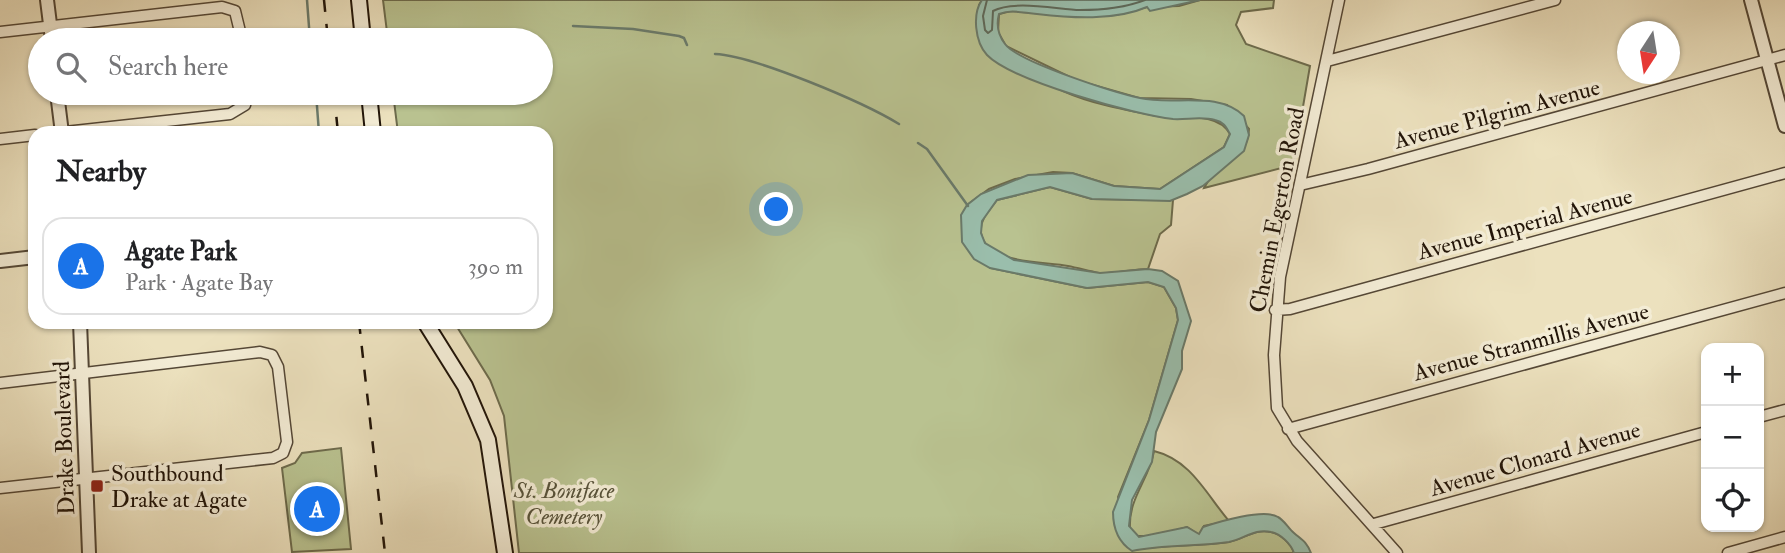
<!DOCTYPE html>
<html lang="en">
<head>
<meta charset="utf-8">
<style>
	:root { --surface:#fff; --page:#f2f2f2; --text:#202124; --muted:#757577; --line:#e0e0e0; --accent:#1a73e8 }
	body { margin:0; font-family:"IM FELL Double Pica",serif; background:var(--page); color:var(--text) }
	.controls { position:absolute; right:21px; bottom:21px; display:grid; overflow:hidden; border-radius:14px; box-shadow:0 2px 5px #0004 }
	.controls button { width:63px; height:63px; display:grid; place-items:center; padding:0; border:0; border-bottom:2px solid var(--line); background:var(--surface); color:var(--text); font:35px sans-serif }
	.compass { position:absolute; left:1617px; top:21px; width:63px; height:63px; border-radius:50%; background:var(--surface); box-shadow:0 2px 5px #0004; rotate:192deg }
	.you { position:absolute; left:777px; top:210px; width:24px; height:24px; margin:-18px; border:5px solid #fff; border-radius:50%; background:#1a73e8; box-shadow:0 0 0 10px #1a73e833 }
	.badge { display:grid; place-items:center; width:46px; height:46px; border-radius:50%; background:var(--accent); color:#fff; font-size:23px; font-weight:700 }
	.pin { position:absolute; translate:-50% -50%; border:4px solid #fff; box-shadow:0 2px 7px #0006 }
	.list { margin:0; padding:0; list-style:none }
	h2 { display:flex; justify-content:space-between; align-items:center; height:91px; margin:0; padding:0 28px; font-size:30px }
	h2 small { font-size:23px; font-weight:400; color:var(--muted) }
	.list li { display:grid; grid-template-columns:46px 1fr auto; gap:21px; align-items:center; box-sizing:border-box; height:98px; margin:0 14px 14px; padding:0 14px; border:2px solid var(--line); border-radius:21px }
	.list b { display:block; font-size:26px; white-space:nowrap }
	.list p { margin:0; font-size:23px; white-space:nowrap; color:var(--muted) }
	.list em { font-size:23px; font-style:normal; color:var(--muted) }
	.icon { flex:none; width:38px; height:38px; fill:none; stroke:currentColor; stroke-width:2; stroke-linecap:round; stroke-linejoin:round }
	.map { position:relative; flex:none; width:1785px; height:553px; overflow:hidden }
	.search { position:absolute; background:var(--surface); box-shadow:0 2px 5px #0004; left:28px; top:28px; width:525px; height:77px; display:flex; align-items:center; gap:18px; box-sizing:border-box; padding:0 24px; border-radius:38px; color:var(--muted); font-size:26px }
	.panel { position:absolute; background:var(--surface); box-shadow:0 2px 5px #0004; left:28px; top:126px; width:525px; height:203px; border-radius:21px }
	.map>svg:first-child { display:block }
	.green { fill:#b9c290; stroke:#6d6b4c; stroke-width:2 }
	.water { fill:#9abeac; stroke:#6a7a6a; stroke-width:2 }
	.lines { fill:none; stroke-linecap:round; stroke-linejoin:round }
	.shore { stroke:#5e695a; stroke-width:2 }
	.stream { stroke:#6a7a6a; stroke-width:2.5 }
	.minor-casing { stroke:#544736; stroke-width:13 }
	.tertiary-casing { stroke:#544736; stroke-width:16 }
	.secondary-casing { stroke:#211408; stroke-width:18 }
	.minor { stroke:#f3ecd5; stroke-width:10 }
	.tertiary { stroke:#f3ecd5; stroke-width:12 }
	.secondary { stroke:#f3ecd5; stroke-width:14 }
	.rail { stroke:#211408; stroke-width:2.5; stroke-dasharray:12 12; stroke-linecap:butt }
	.poi-dot { fill:#8f2418; stroke:#f3ecd5; stroke-width:2.5 }
	.labels { text-anchor:middle; dominant-baseline:central; stroke-width:7; stroke-linejoin:round; paint-order:stroke }
	.street-label { font-size:23px; fill:#211408; stroke:#f3ecd5 }
	.poi-label { font-size:23px; fill:#211408; stroke:#f3ecd5; text-anchor:start }
	.park-label { font-size:23px; font-style:italic; fill:#565138; stroke:#f3ecd5 }
</style>
</head>
<body>
<div class="map">
<svg width="1785" height="553" viewBox="0 0 1785 553">
	<rect width="100%" height="100%" fill="#ece1be"/>
	<filter id="stains"><feTurbulence type="fractalNoise" baseFrequency=".00286" numOctaves="4"/><feColorMatrix values="0 0 0 0 .2 0 0 0 0 .09 0 0 0 0 .02 0 0 0 .5 -.17"/></filter>
	<radialGradient id="worn" r=".72"><stop offset=".6" stop-color="#630" stop-opacity="0"/><stop offset="1" stop-color="#630" stop-opacity=".3"/></radialGradient>
	<path class="green" d="M383,0H982L979,5L978,35C1004,52 1035,80 1063,91C1092,104 1126,110 1157,116C1180,120 1217,110 1230,134L1224,147L1160,189L1114,186L1072,173L1053,172L1015,179L989,189L967,205L990,268L1087,288L1148,282L1164,287L1176,308L1178,320L1149,420L1118,497L1133,550C1165,544 1197,547 1229,542C1244,539 1255,528 1271,532C1281,534 1291,544 1294,553H519L504,416L490,380L454,322H546V133H398L393,93H541V40H388Z
		M1200,0H1274L1273,8L1241,12L1236,25L1246,44L1310,66L1293,165L1204,188C1214,165 1248,162 1249,129L1227,105L1191,99L1139,98L1076,80L1006,46L998,32L999,14L1011,11L1081,17L1116,15L1147,7L1179,6Z
		M1050,187L1092,199L1173,200L1171,225L1160,234L1148,269C1133,269 1114,274 1099,273C1089,271 1078,268 1068,266C1045,261 986,265 981,233C979,220 990,209 997,200Z
		M341,448L351,549L292,552L282,468L295,463L302,453Z
		M1154,451C1191,460 1206,494 1229,521L1204,526L1199,535L1187,527L1155,536H1136L1130,529C1128,498 1149,480 1154,451Z"/>
	<path class="water" d="M982,0H1200L1150,11L1147,7C1115,21 1071,18 1037,14C1023,13 1012,9 999,14C996,25 999,36 1005,44C1018,62 1116,93 1140,98C1174,106 1217,90 1244,116L1249,135L1244,151L1203,186L1187,194L1170,201L1092,199L1050,187L997,200L982,221L981,233L985,243L1014,260L1100,273L1148,269L1162,271L1178,281L1191,321L1182,351V369L1156,432L1152,462L1132,500L1129,526L1139,537L1187,527L1199,534L1203,527C1218,522 1264,508 1278,517C1284,520 1288,528 1294,533C1302,540 1307,542 1311,553H1294C1291,544 1281,534 1271,532C1255,528 1244,539 1229,542C1197,547 1165,544 1132,551C1118,542 1113,529 1113,512L1149,420L1178,320L1176,308L1164,287L1148,282L1087,288L990,268L974,259L962,242L961,215L967,205L981,194L1028,175L1072,173L1114,186L1160,189L1224,147L1230,134C1226,127 1224,122 1215,120C1202,116 1186,120 1173,119C1136,115 1012,81 987,55C975,42 972,14 982,0Z"/>
	<g class="lines">
		<path class="shore" d="M987,0L983,16L985,30L988,33L992,30L993,11C1013,0 1056,9 1080,10C1103,10 1124,8 1145,0"/>
		<path class="stream" d="M307,0L310,40
			M573,26L633,29L679,36L684,38L687,45
			M715,54C755,56 863,102 899,124
			M316,93L319,133
			M918,143L927,149L968,206"/>
		<defs>
			<path id="minor" d="M1339,0L1280,277L1274,355L1277,408L1297,441L1397,553
				M0,32L222,7L235,11L242,40
				M1327,61L1555,0
				M56,133L230,114L245,105L248,93
				M0,139L35,135
				M1300,185L1368,169L1785,55
				M1275,310L1290,309L1785,173
				M0,383L260,352L272,355L278,367L287,442L283,453L273,458L0,488
				M1759,417L1785,410
				M1288,429L1785,293
				M1374,524L1706,432
				M1728,553L1785,537"/>
			<path id="tertiary" d="M47,0L52,40
				M1751,0L1785,126
				M57,93L62,133
				M0,261L35,257
				M80,322L89,553"/>
			<path id="secondary" d="M359,0L363,40
				M369,93L373,133
				M425,322L465,386L488,440L505,553"/>
		</defs>
		<use href="#minor" class="minor-casing"/>
		<use href="#tertiary" class="tertiary-casing"/>
		<use href="#secondary" class="secondary-casing"/>
		<use href="#minor" class="minor"/>
		<use href="#tertiary" class="tertiary"/>
		<use href="#secondary" class="secondary"/>
		<path class="rail" d="M324,0L328,40
			M334,93L338,133
			M359,322L385,553"/>
	</g>
	<rect class="poi-dot" x="90" y="479" width="14" height="14" rx="3.5"/>
	<g class="labels">
		<g class="street-label">
			<text transform="translate(1497 114) rotate(-15)">Avenue Pilgrim Avenue</text>
			<text transform="translate(1277 210) rotate(-79)">Chemin Egerton Road</text>
			<text transform="translate(1525 224) rotate(-15)">Avenue Imperial Avenue</text>
			<text transform="translate(1531 342) rotate(-15)">Avenue Stranmillis Avenue</text>
			<text transform="translate(64 438) rotate(-92)">Drake Boulevard</text>
			<text transform="translate(1535 459) rotate(-16)">Avenue Clonard Avenue</text>
		</g>
		<g class="poi-label">
			<text x="111" y="473">Southbound<tspan x="111" dy="26">Drake at Agate</tspan></text>
		</g>
		<g class="park-label">
			<text x="564" y="490">St. Boniface<tspan x="564" dy="26">Cemetery</tspan></text>
		</g>
	</g>
	<rect width="100%" height="100%" filter="url(#stains)"/>
	<rect width="100%" height="100%" fill="url(#worn)"/>
</svg>
<div class="controls">
<button>+</button>
<button>−</button>
<button><svg class="icon" aria-label="locate" viewBox="0 0 24 24"><circle cx="12" cy="12" r="6"/><path d="M12 2v4M12 18v4M2 12h4M18 12h4"/></svg></button>
</div>
<svg class="compass" viewBox="-18 -18 36 36"><path d="M0-13l5 13h-10z" fill="#e53935"/><path d="M0 13l5-13h-10z" fill="#757577"/></svg>
<div class="you"></div>
<div class="pin badge" style="left:317px;top:509px">A</div>
<div class="search"><svg class="icon" aria-label="search" viewBox="0 0 24 24"><circle cx="10" cy="10" r="6"/><path d="M15 15l6 6"/></svg>Search here</div>
<section class="panel">
<h2>Nearby<small></small></h2>
<ul class="list">
<li><span class="badge">A</span><div><b>Agate Park</b><p>Park · Agate Bay</p></div><em>390 m</em></li>
</ul>
</section>
</div>
</body>
</html>
